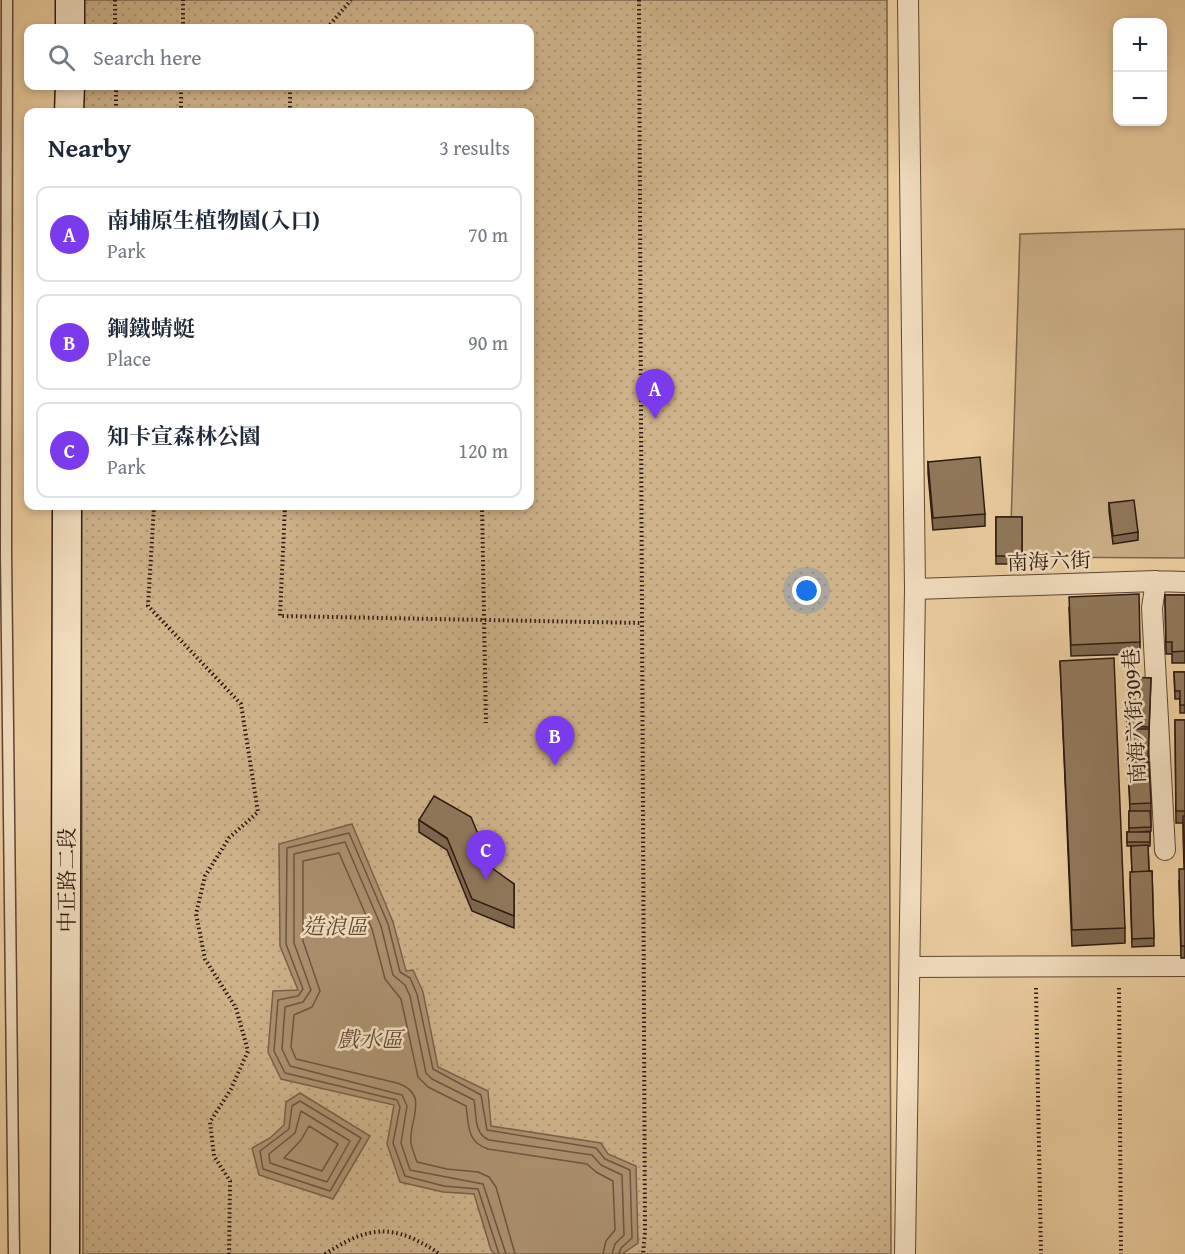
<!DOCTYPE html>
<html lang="en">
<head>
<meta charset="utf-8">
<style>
	:root { --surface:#fff; --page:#f6f6f7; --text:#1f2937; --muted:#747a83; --line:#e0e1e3; --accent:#7c3aed }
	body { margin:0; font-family:"Gentium Book Plus","Noto Serif TC",serif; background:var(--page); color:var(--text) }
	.controls { position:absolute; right:18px; top:18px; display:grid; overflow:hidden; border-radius:12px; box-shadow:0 3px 9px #0003 }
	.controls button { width:54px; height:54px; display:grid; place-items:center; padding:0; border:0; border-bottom:2px solid var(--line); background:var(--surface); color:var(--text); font:30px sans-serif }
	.you { position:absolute; left:807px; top:591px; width:21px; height:21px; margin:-15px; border:4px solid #fff; border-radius:50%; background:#1a73e8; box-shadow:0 0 0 9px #1a73e833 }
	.badge { display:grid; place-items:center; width:39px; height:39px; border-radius:50%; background:var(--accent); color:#fff; font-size:20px; font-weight:700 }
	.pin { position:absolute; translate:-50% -50px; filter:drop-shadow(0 2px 3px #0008) }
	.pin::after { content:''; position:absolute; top:32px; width:21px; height:18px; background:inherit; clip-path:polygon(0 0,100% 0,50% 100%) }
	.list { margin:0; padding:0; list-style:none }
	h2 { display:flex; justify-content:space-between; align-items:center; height:78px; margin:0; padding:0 24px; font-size:26px }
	h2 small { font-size:20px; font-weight:400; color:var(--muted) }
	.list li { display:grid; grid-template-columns:39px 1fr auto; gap:18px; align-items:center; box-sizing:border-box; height:96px; margin:0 12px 12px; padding:0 12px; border:2px solid var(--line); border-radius:12px }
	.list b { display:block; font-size:22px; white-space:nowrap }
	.list p { margin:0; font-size:20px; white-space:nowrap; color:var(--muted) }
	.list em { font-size:20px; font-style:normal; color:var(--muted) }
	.icon { flex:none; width:33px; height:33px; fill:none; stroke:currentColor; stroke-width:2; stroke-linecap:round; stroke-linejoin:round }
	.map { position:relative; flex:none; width:1185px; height:1254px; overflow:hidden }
	.search { position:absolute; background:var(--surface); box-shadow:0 3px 9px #0003; left:24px; top:24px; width:510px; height:66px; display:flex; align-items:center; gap:15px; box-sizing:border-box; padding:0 21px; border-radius:12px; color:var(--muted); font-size:22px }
	.panel { position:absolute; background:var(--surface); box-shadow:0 3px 9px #0003; left:24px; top:108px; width:510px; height:402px; border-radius:12px }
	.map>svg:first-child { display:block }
	.grass { fill:#ceb28a; stroke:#7d654d; stroke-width:1.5 }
	.park { fill:url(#park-dots); stroke:#7d654d; stroke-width:1.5 }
	.water { fill:#ad9271; stroke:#79614a; stroke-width:1.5 }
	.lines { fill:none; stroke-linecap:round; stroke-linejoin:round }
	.shore { stroke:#6c5540; stroke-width:1.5 }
	.lane-casing { stroke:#5d4635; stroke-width:13 }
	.street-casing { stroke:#5d4635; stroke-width:22 }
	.secondary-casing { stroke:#2c1810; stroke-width:31 }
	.path { stroke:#2c1810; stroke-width:4; stroke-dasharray:1.5 3; stroke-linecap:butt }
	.lane { stroke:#f5e1c3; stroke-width:10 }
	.street { stroke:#f5e1c3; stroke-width:20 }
	.secondary { stroke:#f5e1c3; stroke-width:28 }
	.wall { fill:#7d674f; stroke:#2c1810; stroke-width:1.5 }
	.building { fill:#91785c; stroke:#2c1810; stroke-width:1.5 }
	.labels { text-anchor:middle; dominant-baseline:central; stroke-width:5; stroke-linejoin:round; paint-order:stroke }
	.street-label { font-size:21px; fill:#2c1810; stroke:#f5e1c3 }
	.water-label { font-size:22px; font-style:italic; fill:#604937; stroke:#f5e1c3 }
</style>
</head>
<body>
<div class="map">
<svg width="1185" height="1254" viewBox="0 0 1185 1254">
	<defs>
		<pattern id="park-dots" width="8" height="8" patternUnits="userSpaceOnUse" patternTransform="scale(1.5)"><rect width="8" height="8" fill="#ceb28a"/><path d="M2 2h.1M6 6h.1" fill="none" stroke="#b19876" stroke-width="1.8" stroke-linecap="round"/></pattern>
	</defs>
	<rect width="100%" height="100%" fill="#efd1a3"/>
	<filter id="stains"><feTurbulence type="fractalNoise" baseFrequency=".00333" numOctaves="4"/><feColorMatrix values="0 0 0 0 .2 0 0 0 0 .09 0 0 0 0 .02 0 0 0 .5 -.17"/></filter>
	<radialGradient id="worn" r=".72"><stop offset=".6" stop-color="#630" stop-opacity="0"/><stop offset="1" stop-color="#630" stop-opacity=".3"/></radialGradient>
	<path class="grass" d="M1185,229V558L1010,557L1020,234Z"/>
	<path class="park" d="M80,0H887L891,1254H83L81,506H530V112H80V86H530V28H80Z"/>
	<path class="water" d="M352,824L393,922L406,971L413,970L423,992L438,1067L488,1091L491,1126L601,1143L608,1154L636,1166L638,1243L622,1254H495L491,1250L474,1194L443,1192L400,1182L387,1144L394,1105L281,1079L268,1052L273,991L298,990L280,946L279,844Z
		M300,1093L370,1136L333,1199L259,1175L252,1148L270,1138L284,1125L286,1102Z"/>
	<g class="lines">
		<path class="shore" d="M300,1101L361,1138L330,1191L263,1169L260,1151L289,1129L292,1106Z
			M301,1111L350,1141L327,1182L270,1163L269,1154L295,1133Z
			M309,1126L338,1144L322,1171L284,1158L301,1140Z
			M499,1254L478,1189L444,1186L405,1176L393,1143L400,1107L397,1100L285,1073L274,1051L278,1000L298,996L303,989L286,944L287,848L349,833L388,924L400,972L410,978L417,994L433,1069L481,1095L487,1130L596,1148L605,1159L630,1170L632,1238L621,1248L619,1254
			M506,1254L483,1184L410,1170L401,1143L407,1106L402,1095L290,1066L282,1049L285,1007L303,1002L311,990L294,943V854L345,842L381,926L393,975L405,985L410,996L426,1073L432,1079L474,1100C477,1115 473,1133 489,1140L592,1155L601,1165L622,1175L624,1235L615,1244L612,1254
			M515,1254L496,1187L489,1177L478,1172L447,1169L417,1162C415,1156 412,1149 411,1143C408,1121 431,1094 397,1083L296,1059L291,1047L294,1015L312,1007L320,991L303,941V861L339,853L372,929L385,979L401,999L418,1077L428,1087L466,1106C469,1124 466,1142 488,1149L587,1164L596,1172L613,1181L615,1230L606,1241L603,1254"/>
		<defs>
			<path id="lane" d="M7,0L6,553L14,1254"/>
			<path id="street" d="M1156,581L1152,608L1165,850
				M915,589L1156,581L1185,582
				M910,967L1185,966
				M905,1254L915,589L908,0"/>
			<path id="secondary" d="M70,28V0
				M69,112L70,86
				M65,1254L67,506"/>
		</defs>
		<use href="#lane" class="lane-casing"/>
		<use href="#street" class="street-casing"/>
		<use href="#secondary" class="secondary-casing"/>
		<path class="path" d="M115,0V28
			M639,0L645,1232L643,1254
			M183,28V0
			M327,28L351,0
			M116,86V112
			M181,112V86
			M290,112V86
			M530,404L532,415L530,419
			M154,506L148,606L241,704L258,812L229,838L205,876L196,914L205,959L236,1008L248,1051L231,1089L210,1122L214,1156L230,1181L229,1254
			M285,506L280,616L641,623
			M482,506L486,723
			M1036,988L1041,1254
			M1119,988L1121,1254
			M325,1254C355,1235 379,1223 414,1239C423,1244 431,1247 439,1254"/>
		<use href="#lane" class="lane"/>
		<use href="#street" class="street"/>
		<use href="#secondary" class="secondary"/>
	</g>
	<path class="wall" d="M928,462L985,514V526L933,530L928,473Z
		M1109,503L1138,532V540L1113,544L1109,511Z
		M996,517H1022V564H996Z
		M1165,595H1185V663H1172V654H1166Z
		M1069,608L1140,642V654L1071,656Z
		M1060,661L1125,928V943L1072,946Z
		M1174,672H1185V713H1180V699H1175Z
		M1128,677L1151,678L1148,762L1151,803V831L1140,832H1150V846H1148L1149,871H1152L1154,946L1132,947L1130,880L1132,872L1131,846H1127V832H1129V811H1130L1128,767H1127Z
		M1175,720H1185V958H1181L1179,881L1184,869L1183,823H1176Z
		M419,820L514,884V928L472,911L447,850L419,832Z"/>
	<path class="building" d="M980,457L985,514L933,518L928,462Z
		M1134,500L1138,532L1113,536L1109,503Z
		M996,517H1022V556H996Z
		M1139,594L1140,642L1071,645L1069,597Z
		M1165,595H1185V651L1172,652V642H1166Z
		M1114,658L1125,928L1072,930L1060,661Z
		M1174,672H1185V705H1180V691H1175Z
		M1128,677L1151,678L1149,727L1127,726Z
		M1175,720H1185V811H1176Z
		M1128,729H1149L1148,759H1127Z
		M1128,762H1149L1151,803L1130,804Z
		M434,796L471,817L492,868L514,884V916L472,899L447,838L419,820Z
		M1129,811H1150L1151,827L1129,828Z
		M1183,816H1185V862H1184Z
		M1127,832H1150V842H1127Z
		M1148,845L1149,871L1132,872L1131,846Z
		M1179,869H1185V946H1181Z
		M1152,871L1154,938L1132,939L1130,872Z"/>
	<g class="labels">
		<g class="street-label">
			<text transform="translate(1049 561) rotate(-2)">南海六街</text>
			<text transform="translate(1134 716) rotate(-93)">南海六街309巷</text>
			<text transform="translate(66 880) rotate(-90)">中正路二段</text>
		</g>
		<g class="water-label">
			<text x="335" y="926">造浪區</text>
			<text x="370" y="1039">戲水區</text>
		</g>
	</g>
	<rect width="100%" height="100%" filter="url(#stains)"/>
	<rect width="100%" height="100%" fill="url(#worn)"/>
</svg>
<div class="controls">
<button>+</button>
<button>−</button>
</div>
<div class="you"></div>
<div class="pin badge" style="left:655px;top:419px">A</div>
<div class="pin badge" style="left:555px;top:766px">B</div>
<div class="pin badge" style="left:486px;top:880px">C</div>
<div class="search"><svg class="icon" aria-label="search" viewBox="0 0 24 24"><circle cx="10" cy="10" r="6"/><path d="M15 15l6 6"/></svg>Search here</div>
<section class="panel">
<h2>Nearby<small>3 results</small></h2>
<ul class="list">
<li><span class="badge">A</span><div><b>南埔原生植物園(入口)</b><p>Park</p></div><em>70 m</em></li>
<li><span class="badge">B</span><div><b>鋼鐵蜻蜓</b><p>Place</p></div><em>90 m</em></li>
<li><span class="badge">C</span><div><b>知卡宣森林公園</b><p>Park</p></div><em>120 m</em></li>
</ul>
</section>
</div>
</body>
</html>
